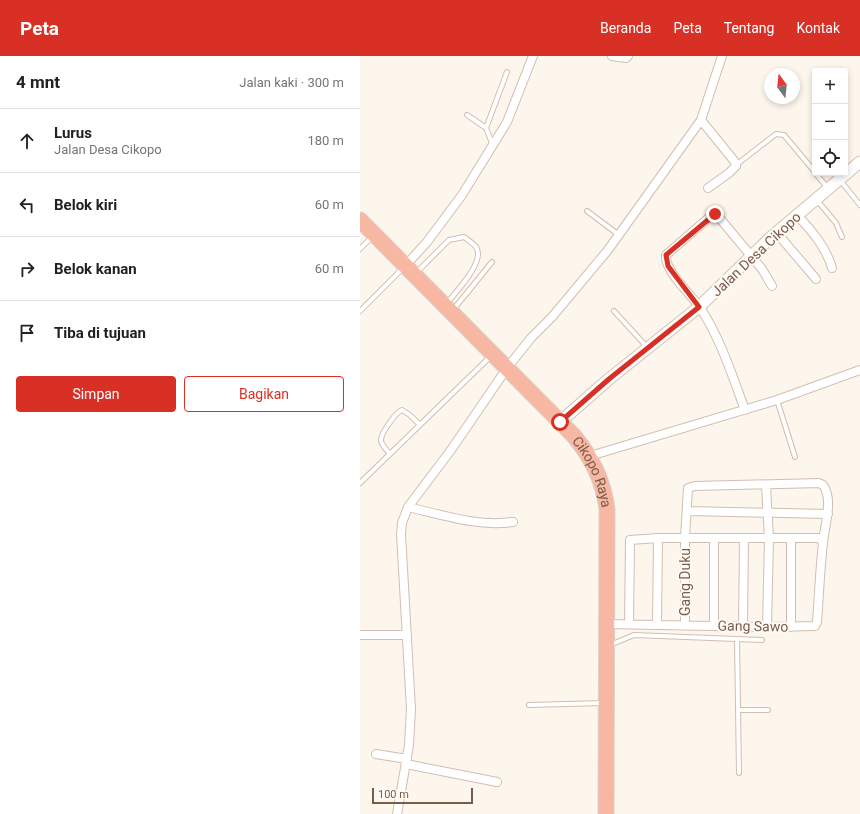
<!DOCTYPE html>
<html lang="id">
<head>
<meta charset="utf-8">
<style>
	:root { --surface:#fff; --page:#f6f6f6; --text:#202124; --muted:#757577; --line:#e0e0e0; --accent:#d93025 }
	body { margin:0; font-family:Roboto,sans-serif; background:var(--page); color:var(--text) }
	.controls { position:absolute; right:12px; top:12px; display:grid; overflow:hidden; border-radius:4px; box-shadow:0 2px 6px #0003 }
	.controls button { width:36px; height:36px; display:grid; place-items:center; padding:0; border:0; border-bottom:1px solid var(--line); background:var(--surface); color:var(--text); font:20px sans-serif }
	.compass { position:absolute; left:404px; top:12px; width:36px; height:36px; border-radius:50%; background:var(--surface); box-shadow:0 2px 6px #0003; rotate:345deg }
	.scale { position:absolute; left:12px; bottom:10px; width:101px; box-sizing:border-box; padding-left:4px; border:2px solid #7a5c4d; border-top:0; font-size:11px; line-height:14px; white-space:nowrap; color:#7a5c4d; -webkit-text-stroke:3px #fffaf3; paint-order:stroke }
	.stop { position:absolute; width:12px; height:12px; margin:-9px; border:3px solid #d93025; border-radius:50%; background:#fff }
	.stop.end { background:#d93025; border-color:#fff; box-shadow:0 1px 4px #0008 }
	.list { margin:0; padding:0; list-style:none }
	h2 { display:flex; justify-content:space-between; align-items:center; height:52px; margin:0; padding:0 16px; font-size:17px }
	h2 small { font-size:13px; font-weight:400; color:var(--muted) }
	.list li { display:grid; grid-template-columns:26px 1fr auto; gap:12px; align-items:center; box-sizing:border-box; height:64px; padding:0 16px; border-top:1px solid var(--line) }
	.list b { display:block; font-size:15px; white-space:nowrap }
	.list p { margin:0; font-size:13px; white-space:nowrap; color:var(--muted) }
	.list em { font-size:13px; font-style:normal; color:var(--muted) }
	.actions { display:flex; gap:8px; padding:12px 16px }
	.actions a { flex:1; padding:9px 0; border:1px solid var(--accent); border-radius:4px; text-align:center; font-size:14px; color:var(--accent) }
	.actions .main { background:var(--accent); color:#fff }
	.icon { flex:none; width:22px; height:22px; fill:none; stroke:currentColor; stroke-width:2; stroke-linecap:round; stroke-linejoin:round }
	.map { position:relative; flex:none; width:500px; height:758px; overflow:hidden }
	header { display:flex; align-items:center; gap:24px; box-sizing:border-box; height:56px; padding:0 20px; background:var(--accent); color:#fff }
	header strong { font-size:19px }
	nav { display:flex; gap:22px; margin-inline-start:auto; font-size:14px }
	main { display:flex }
	aside { flex:1; background:var(--surface) }
	.map>svg:first-child { display:block }
	.lines { fill:none; stroke-linecap:round; stroke-linejoin:round }
	.lane-casing { stroke:#d1beb0; stroke-width:6 }
	.street-casing { stroke:#d1beb0; stroke-width:10 }
	.secondary-casing { stroke:#d6c0b0; stroke-width:13 }
	.highway-casing { stroke:#dad1cd; stroke-width:17 }
	.lane { stroke:#fff; stroke-width:4 }
	.street { stroke:#fff; stroke-width:8 }
	.secondary { stroke:#fff; stroke-width:11 }
	.highway { stroke:#f7b7a3; stroke-width:15 }
	.route { stroke:#d93025; stroke-width:5 }
	.labels { text-anchor:middle; dominant-baseline:central; stroke-width:4; stroke-linejoin:round; paint-order:stroke }
	.street-label { font-size:14px; fill:#7a5c4d; stroke:#fffaf3 }
</style>
</head>
<body>
<header>
<strong>Peta</strong>
<nav><a>Beranda</a><a>Peta</a><a>Tentang</a><a>Kontak</a></nav>
</header>
<main>
<aside>
<h2>4 mnt<small>Jalan kaki · 300 m</small></h2>
<ul class="list">
<li><svg class="icon" aria-label="ahead" viewBox="0 0 24 24"><path d="M12 20V5M6 11l6-6 6 6"/></svg><div><b>Lurus</b><p>Jalan Desa Cikopo</p></div><em>180 m</em></li>
<li><svg class="icon" aria-label="left" viewBox="0 0 24 24"><path d="M17 20v-9H6M10 6l-5 5 5 5"/></svg><div><b>Belok kiri</b></div><em>60 m</em></li>
<li><svg class="icon" aria-label="right" viewBox="0 0 24 24"><path d="M7 20v-9h11M14 6l5 5-5 5"/></svg><div><b>Belok kanan</b></div><em>60 m</em></li>
<li><svg class="icon" aria-label="arrive" viewBox="0 0 24 24"><path d="M6 21V4h12l-3 4 3 4H6"/></svg><div><b>Tiba di tujuan</b></div></li>
</ul>
<div class="actions"><a class="main">Simpan</a><a>Bagikan</a></div>
</aside>
<div class="map">
<svg width="500" height="758" viewBox="0 0 500 758">
	<rect width="100%" height="100%" fill="#fdf6ec"/>
	<g class="lines">
		<defs>
			<path id="lane" d="M107,59L126,72L132,87
				M126,72L147,16
				M376,109L416,78L424,79L455,116
				M455,117L468,132
				M480,124L500,149
				M456,143L476,167L482,181
				M227,155L259,179
				M0,193L12,181
				M56,217L89,184L104,181C108,184 113,187 116,191C126,205 96,236 87,247
				M93,254L132,206
				M0,255L43,212
				M254,255L287,291
				M417,344L435,401
				M30,398C27,394 21,389 21,384C21,377 36,356 42,354L50,359L59,368
				M0,427L131,300
				M377,583L379,717
				M250,589L274,579L402,584
				M169,649L244,647
				M378,654H408"/>
			<path id="street" d="M252,0L266,2L268,0
				M341,64L375,106L376,110L369,117L348,132
				M437,159C452,175 466,191 472,212
				M416,176L456,223
				M45,210L67,186L102,139L147,66L173,0
				M385,354C372,319 360,281 339,250C330,238 304,214 306,199L352,159H357L402,213L412,230
				M230,400L417,344L500,314
				M406,429L409,483L407,571
				M48,451C83,459 117,471 153,466
				M328,455L468,458
				M431,483V571
				M246,568L407,571L455,570L457,566C459,540 460,513 463,487C464,471 474,444 463,429L459,427L335,430L328,432L325,482V569
				M269,568L270,484L298,482H459L463,486
				M297,568L298,482
				M354,569V483
				M383,570L384,483
				M0,579H47
				M16,698L47,703
				M46,708L137,726
				M37,758L49,689L51,653L41,478L42,467L48,451L91,394L147,312L171,282L192,261L248,194L341,64L362,0"/>
			<path id="secondary" d="M200,366L249,323L339,251L410,182L500,106"/>
			<g id="highway">
				<path id="s1" d="M0,164L214,380C232,402 243,424 247,453L246,758"/>
			</g>
		</defs>
		<use href="#lane" class="lane-casing"/>
		<use href="#street" class="street-casing"/>
		<use href="#secondary" class="secondary-casing"/>
		<use href="#highway" class="highway-casing"/>
		<use href="#lane" class="lane"/>
		<use href="#street" class="street"/>
		<use href="#secondary" class="secondary"/>
		<use href="#highway" class="highway"/>
	</g>
	<g class="lines">
		<path class="route" d="M200,366L249,323L339,251L308,210L306,199L355,158"/>
	</g>
	<g class="labels">
		<g class="street-label">
			<text transform="translate(396 198) rotate(-43)">Jalan Desa Cikopo</text>
			<text stroke="none"><textPath href="#s1" startOffset="345">Cikopo Raya</textPath></text>
			<text transform="translate(325 526) rotate(-90)">Gang Duku</text>
			<text transform="translate(393 570) rotate(1)">Gang Sawo</text>
		</g>
	</g>
</svg>
<div class="controls">
<button>+</button>
<button>−</button>
<button><svg class="icon" aria-label="locate" viewBox="0 0 24 24"><circle cx="12" cy="12" r="6"/><path d="M12 2v4M12 18v4M2 12h4M18 12h4"/></svg></button>
</div>
<svg class="compass" viewBox="-18 -18 36 36"><path d="M0-13l5 13h-10z" fill="#e53935"/><path d="M0 13l5-13h-10z" fill="#757577"/></svg>
<div class="scale">100 m</div>
<div class="stop" style="left:200px;top:366px"></div>
<div class="stop end" style="left:355px;top:158px"></div>
</div>
</main>
</body>
</html>
